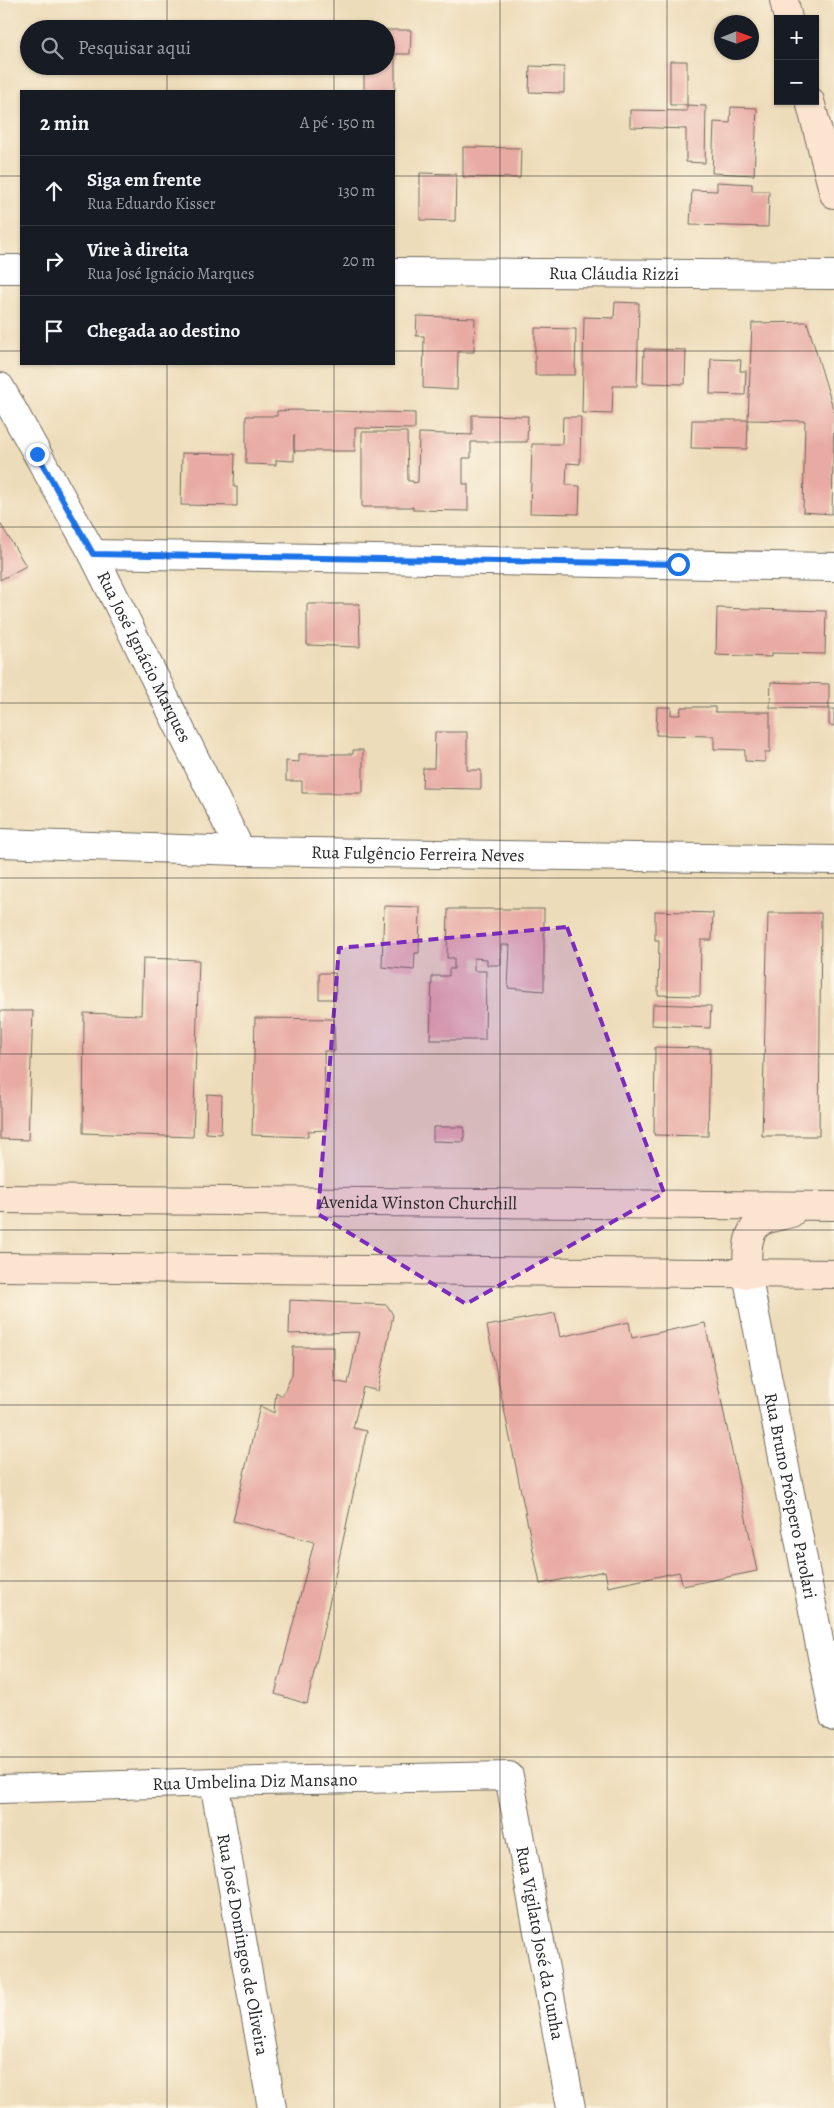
<!DOCTYPE html>
<html lang="pt">
<head>
<meta charset="utf-8">
<style>
	:root { --surface:#171b24; --page:#242831; --text:#f1f3f6; --muted:#9ea1a6; --line:#363941 }
	body { margin:0; font-family:Alegreya,serif; background:var(--page); color:var(--text) }
	.controls { position:absolute; right:15px; top:15px; display:grid; overflow:hidden; border-radius:0px; box-shadow:0 1px 4px #0004 }
	.controls button { width:45px; height:45px; display:grid; place-items:center; padding:0; border:0; border-bottom:1px solid var(--line); background:var(--surface); color:var(--text); font:25px sans-serif }
	.compass { position:absolute; left:714px; top:15px; width:45px; height:45px; border-radius:50%; background:var(--surface); box-shadow:0 1px 4px #0004; rotate:89deg }
	.stop { position:absolute; width:15px; height:15px; margin:-11px; border:4px solid #1a73e8; border-radius:50%; background:#fff }
	.stop.end { background:#1a73e8; border-color:#fff; box-shadow:0 1px 5px #0008 }
	.list { margin:0; padding:0; list-style:none }
	h2 { display:flex; justify-content:space-between; align-items:center; height:65px; margin:0; padding:0 20px; font-size:21px }
	h2 small { font-size:16px; font-weight:400; color:var(--muted) }
	.list li { display:grid; grid-template-columns:32px 1fr auto; gap:15px; align-items:center; box-sizing:border-box; height:70px; padding:0 20px; border-top:1px solid var(--line) }
	.list b { display:block; font-size:19px; white-space:nowrap }
	.list p { margin:0; font-size:16px; white-space:nowrap; color:var(--muted) }
	.list em { font-size:16px; font-style:normal; color:var(--muted) }
	.icon { flex:none; width:28px; height:28px; fill:none; stroke:currentColor; stroke-width:2; stroke-linecap:round; stroke-linejoin:round }
	.map { position:relative; flex:none; width:834px; height:2108px; overflow:hidden }
	.search { position:absolute; background:var(--surface); box-shadow:0 1px 4px #0004; left:20px; top:20px; width:375px; height:55px; display:flex; align-items:center; gap:12px; box-sizing:border-box; padding:0 18px; border-radius:28px; color:var(--muted); font-size:19px }
	.panel { position:absolute; background:var(--surface); box-shadow:0 1px 4px #0004; left:20px; top:90px; width:375px; height:275px; border-radius:0px }
	.map>svg:first-child { display:block }
	.building { fill:#e8aba4 }
	.lines { fill:none; stroke-linecap:round; stroke-linejoin:round }
	.street-casing { stroke:#6f695d; stroke-width:30 }
	.secondary-casing { stroke:#6f695d; stroke-width:30 }
	.street { stroke:#fff; stroke-width:28 }
	.secondary { stroke:#fce5d0; stroke-width:28 }
	.route { stroke:#1a73e8; stroke-width:6 }
	.marked { fill:#7b2cbf; fill-opacity:0.2; stroke:#7b2cbf; stroke-width:4; stroke-dasharray:10 6; stroke-linejoin:round }
	.grid { fill:none; stroke:#2b2b2b; stroke-width:1; stroke-opacity:0.55 }
	.labels { text-anchor:middle; dominant-baseline:central; stroke-width:5; stroke-linejoin:round; paint-order:stroke }
	.street-label { font-size:18px; fill:#2b2b2b; stroke:#fcf5e5 }
</style>
</head>
<body>
<div class="map">
<svg width="834" height="2108" viewBox="0 0 834 2108">
	<rect width="100%" height="100%" fill="#fcf5e5"/>
	<filter id="ink" filterUnits="userSpaceOnUse"><feTurbulence type="fractalNoise" baseFrequency=".02" numOctaves="2"/><feDisplacementMap in="SourceGraphic" scale="10" xChannelSelector="R" yChannelSelector="G"/><feConvolveMatrix kernelMatrix="1 2 1 2 8 2 1 2 1" color-interpolation-filters="sRGB"/></filter>
	<filter id="wash" filterUnits="userSpaceOnUse"><feTurbulence type="fractalNoise" baseFrequency=".0096" numOctaves="4" result="noise"/><feDisplacementMap in="SourceGraphic" scale="20" xChannelSelector="R" yChannelSelector="G"/><feGaussianBlur stdDeviation="1.12" result="paint"/><feColorMatrix in="noise" values="0 0 0 0 0 0 0 0 0 0 0 0 0 0 0 0 0 1.4 0 .05"/><feComposite in="paint" operator="in"/></filter>
	<g filter="url(#wash)">
		<rect width="100%" height="100%" fill="#eddcb9"/>
		<g id="blocks">
			<path class="building" d="M386,30H411L410,54H395V91H364V66H386Z
				M670,61H687V105L706,106L705,163L686,162V129L630,127V110L687,111V105H670Z
				M530,66L564,67V93L529,92Z
				M731,107L757,108L754,175L712,173L714,122L730,123Z
				M463,147L521,148L520,178L463,177Z
				M420,173L456,174L455,221L420,220Z
				M717,182L752,184V191H769L768,227L690,225L692,190L717,191Z
				M615,302L639,303L637,386H613L612,414L582,413L584,317L614,318Z
				M417,316L475,318L474,352H458L457,390L423,388L424,336H416Z
				M807,322L834,411L832,514L803,512L805,421L748,420L752,323Z
				M535,328L576,329L575,375H535Z
				M644,349L686,350L685,384L643,383Z
				M711,359L741,360L740,371H746L745,395L710,394Z
				M294,410L415,413V429L355,428V451H294V435V461L276,460V465L246,464V416H277V411Z
				M472,415L528,416L527,442H471V458H463V484H468V511L413,510V507H362V432H407L408,481H413V483L418,482L419,433L472,435Z
				M563,417H581L580,464L567,463L566,485L580,486L579,514L530,513L532,444H562Z
				M692,420H748L747,449L691,448Z
				M182,453L235,454L234,487H237V506L181,505Z
				M0,523L26,566L0,580Z
				M307,604H359L360,647L307,645Z
				M717,608L826,611L825,654L772,653V657L716,655Z
				M771,682L829,684V709L770,708Z
				M657,707H671V715H680L681,707H715V712H770V752H765V762L745,761V750L714,749V736L656,735Z
				M829,709H834V726L829,725Z
				M435,732H467V770H481V789L422,788L423,768H434Z
				M353,750H363V793H302V781H286V761L299,762V754H353Z
				M384,906L420,907L419,953H415L414,970L382,967Z
				M448,909H544V991L508,988L510,945H501V965H487V959L474,958V971H486L485,1040H430L432,976H449V969H454V958H447Z
				M655,911L713,913L712,940H701L700,996L658,995L659,940H655Z
				M768,913H821L819,1136H762Z
				M143,958L199,960L193,1137L83,1133L84,1013L141,1015Z
				M319,973H335L336,999H319Z
				M653,1004L711,1006L710,1028L652,1025Z
				M0,1011H33L28,1140L0,1139Z
				M255,1018L334,1019L335,1051H324L326,1130L308,1131V1137L252,1135Z
				M655,1047L710,1048L708,1136L654,1135Z
				M207,1094L222,1095L221,1134L206,1133Z
				M433,1127H464V1142L433,1141Z
				M290,1300L387,1305L393,1315L378,1391L363,1387L353,1428L367,1431L307,1704L275,1694L314,1542L233,1521L260,1406L274,1413L276,1392L282,1396L292,1375L293,1347H334V1381L348,1384L359,1332L289,1334Z
				M555,1313L560,1337L629,1322L632,1338L705,1323L757,1571L683,1586L679,1572L608,1587L605,1571L540,1584L487,1326Z"/>
		</g>
	</g>
	<g filter="url(#ink)">
		<use href="#blocks" fill-opacity="0" stroke="#6f695d" stroke-width="1"/>
		<g class="lines">
			<defs>
				<g id="street">
					<path d="M0,269H21"/>
					<path id="s1" d="M394,272L834,275"/>
					<path id="s2" d="M0,387L93,554L241,851"/>
					<path d="M93,554L834,567"/>
					<path id="s3" d="M0,843L241,851L834,860"/>
					<path id="s4" d="M747,1274L834,1717"/>
					<path id="s5" d="M214,1782L272,2108"/>
					<path id="s6" d="M0,1789L214,1782L509,1776L571,2108"/>
				</g>
				<g id="secondary">
					<path d="M784,0L788,19"/>
					<path d="M810,101L834,194"/>
					<path id="s7" d="M0,1199L834,1206"/>
					<path d="M0,1267L834,1274"/>
					<path d="M747,1274C748,1258 744,1232 761,1222C769,1217 781,1216 791,1213"/>
				</g>
			</defs>
			<use href="#street" class="street-casing"/>
			<use href="#secondary" class="secondary-casing"/>
			<use href="#street" class="street"/>
			<use href="#secondary" class="secondary"/>
		</g>
	</g>
	<g class="lines" filter="url(#ink)">
		<path class="route" d="M37,454L93,554L678,564"/>
	</g>
	<path class="marked" d="M567,927L664,1193L466,1304L318,1214L339,948Z"/>
	<path class="grid" d="M167,0V29M334,0V29M500,0V2108M667,0V2108M167,66V91M334,66V91M0,176H21M394,176H834M0,351H21M394,351H834M167,364V2108M334,364V2108M0,527H834M0,703H834M0,878H834M0,1054H834M0,1230H834M0,1405H834M0,1581H834M0,1757H834M0,1932H834"/>
	<g class="labels">
		<g class="street-label">
			<text stroke="none"><textPath href="#s1" startOffset="220">Rua Cláudia Rizzi</textPath></text>
			<text stroke="none"><textPath href="#s2" startOffset="306">Rua José Ignácio Marques</textPath></text>
			<text stroke="none"><textPath href="#s3" startOffset="418">Rua Fulgêncio Ferreira Neves</textPath></text>
			<text stroke="none"><textPath href="#s7" startOffset="418">Avenida Winston Churchill</textPath></text>
			<text stroke="none"><textPath href="#s4" startOffset="226">Rua Bruno Próspero Parolari</textPath></text>
			<text stroke="none"><textPath href="#s6" startOffset="255">Rua Umbelina Diz Mansano</textPath></text>
			<text stroke="none"><textPath href="#s6" startOffset="679">Rua Vigilato José da Cunha</textPath></text>
			<text stroke="none"><textPath href="#s5" startOffset="165">Rua José Domingos de Oliveira</textPath></text>
		</g>
	</g>
</svg>
<div class="controls">
<button>+</button>
<button>−</button>
</div>
<svg class="compass" viewBox="-18 -18 36 36"><path d="M0-13l5 13h-10z" fill="#e53935"/><path d="M0 13l5-13h-10z" fill="#9ea1a6"/></svg>
<div class="stop" style="left:678px;top:564px"></div>
<div class="stop end" style="left:37px;top:454px"></div>
<div class="search"><svg class="icon" aria-label="search" viewBox="0 0 24 24"><circle cx="10" cy="10" r="6"/><path d="M15 15l6 6"/></svg>Pesquisar aqui</div>
<section class="panel">
<h2>2 min<small>A pé · 150 m</small></h2>
<ul class="list">
<li><svg class="icon" aria-label="ahead" viewBox="0 0 24 24"><path d="M12 20V5M6 11l6-6 6 6"/></svg><div><b>Siga em frente</b><p>Rua Eduardo Kisser</p></div><em>130 m</em></li>
<li><svg class="icon" aria-label="right" viewBox="0 0 24 24"><path d="M7 20v-9h11M14 6l5 5-5 5"/></svg><div><b>Vire à direita</b><p>Rua José Ignácio Marques</p></div><em>20 m</em></li>
<li><svg class="icon" aria-label="arrive" viewBox="0 0 24 24"><path d="M6 21V4h12l-3 4 3 4H6"/></svg><div><b>Chegada ao destino</b></div></li>
</ul>
</section>
</div>
</body>
</html>
